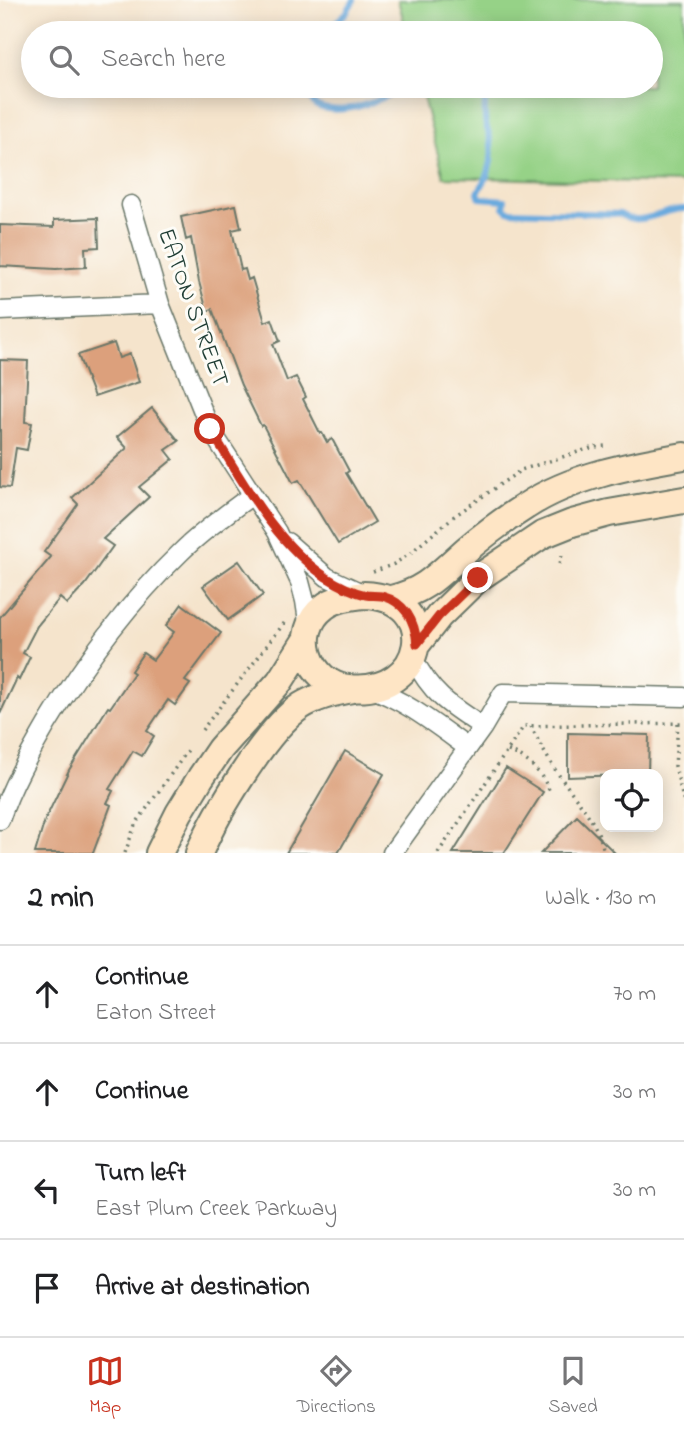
<!DOCTYPE html>
<html lang="en">
<head>
<meta charset="utf-8">
<style>
	:root { --surface:#fff; --page:#f2f2f2; --text:#202124; --muted:#757577; --line:#e0e0e0; --accent:#c8321e }
	body { margin:0; font-family:"Indie Flower",sans-serif; background:var(--page); color:var(--text) }
	.controls { position:absolute; right:21px; bottom:21px; display:grid; overflow:hidden; border-radius:14px; box-shadow:0 4px 18px #0003 }
	.controls button { width:63px; height:63px; display:grid; place-items:center; padding:0; border:0; border-bottom:2px solid var(--line); background:var(--surface); color:var(--text); font:35px sans-serif }
	.stop { position:absolute; width:21px; height:21px; margin:-16px; border:5px solid #c8321e; border-radius:50%; background:#fff }
	.stop.end { background:#c8321e; border-color:#fff; box-shadow:0 2px 7px #0008 }
	.list { margin:0; padding:0; list-style:none }
	h2 { display:flex; justify-content:space-between; align-items:center; height:91px; margin:0; padding:0 28px; font-size:30px }
	h2 small { font-size:23px; font-weight:400; color:var(--muted) }
	.list li { display:grid; grid-template-columns:46px 1fr auto; gap:21px; align-items:center; box-sizing:border-box; height:98px; padding:0 28px; border-top:2px solid var(--line) }
	.list b { display:block; font-size:26px; white-space:nowrap }
	.list p { margin:0; font-size:23px; white-space:nowrap; color:var(--muted) }
	.list em { font-size:23px; font-style:normal; color:var(--muted) }
	.icon { flex:none; width:38px; height:38px; fill:none; stroke:currentColor; stroke-width:2; stroke-linecap:round; stroke-linejoin:round }
	.map { position:relative; flex:none; width:684px; height:853px; overflow:hidden }
	.search { position:absolute; background:var(--surface); box-shadow:0 4px 18px #0003; left:21px; right:21px; top:21px; height:77px; display:flex; align-items:center; gap:18px; box-sizing:border-box; padding:0 24px; border-radius:38px; color:var(--muted); font-size:26px }
	.sheet { height:483px; background:var(--surface) }
	nav { display:flex; justify-content:space-around; align-items:center; box-sizing:border-box; height:98px; border-top:2px solid var(--line); background:var(--surface); font-size:19px; color:var(--muted) }
	nav a { display:grid; justify-items:center; gap:4px }
	nav .on { color:var(--accent) }
	.map>svg:first-child { display:block }
	.green { fill:#96d287; stroke:#5a885e; stroke-width:2 }
	.lines { fill:none; stroke-linecap:round; stroke-linejoin:round }
	.stream { stroke:#6aaade; stroke-width:6 }
	.building { fill:#dca07c }
	.minor-casing { stroke:#6a7769; stroke-width:21 }
	.secondary-casing { stroke:#6a7769; stroke-width:30 }
	.path { stroke:#6a7769; stroke-width:3.5; stroke-dasharray:2 5; stroke-linecap:butt }
	.minor { stroke:#fff; stroke-width:18 }
	.secondary { stroke:#fee5c5; stroke-width:26 }
	.route { stroke:#c8321e; stroke-width:9 }
	.labels { text-anchor:middle; dominant-baseline:central; stroke-width:6; stroke-linejoin:round; paint-order:stroke }
	.street-label { font-size:24px; fill:#1f3d34; stroke:#fdfcf7 }
</style>
</head>
<body>
<div class="map">
<svg width="684" height="853" viewBox="0 0 684 853">
	<rect width="100%" height="100%" fill="#fdfcf7"/>
	<filter id="ink" filterUnits="userSpaceOnUse"><feTurbulence type="fractalNoise" baseFrequency=".0143" numOctaves="2"/><feDisplacementMap in="SourceGraphic" scale="14" xChannelSelector="R" yChannelSelector="G"/><feConvolveMatrix kernelMatrix="1 2 1 2 8 2 1 2 1" color-interpolation-filters="sRGB"/></filter>
	<filter id="wash" filterUnits="userSpaceOnUse"><feTurbulence type="fractalNoise" baseFrequency=".00686" numOctaves="4" result="noise"/><feDisplacementMap in="SourceGraphic" scale="28" xChannelSelector="R" yChannelSelector="G"/><feGaussianBlur stdDeviation="1.57" result="paint"/><feColorMatrix in="noise" values="0 0 0 0 0 0 0 0 0 0 0 0 0 0 0 0 0 1.4 0 .05"/><feComposite in="paint" operator="in"/></filter>
	<g filter="url(#wash)">
		<rect width="100%" height="100%" fill="#f5e4cc"/>
		<path class="green" d="M398,0H684V183L444,177L420,86H651V33H407Z"/>
		<g class="lines">
			<path class="stream" d="M324,33L346,13L354,0
				M311,86V100L315,105C341,118 383,100 405,86
				M482,86C487,102 484,103 485,118C485,124 487,129 489,134C495,156 491,174 478,192L480,198L505,200L504,207L508,211L620,214C641,228 662,209 684,209"/>
		</g>
		<g id="blocks">
			<path class="building" d="M236,205L241,228L232,230L241,270L245,269L248,280L252,278L265,322L272,319L280,341L273,344L287,381L296,377L306,397L303,399L320,433H322L327,442L332,439L349,471L346,473L375,522L338,544L299,480L293,483L263,425L261,426L241,385L212,309L207,311L199,282L191,238L186,240L181,217Z
				M98,218L99,247L85,248L86,267L56,269L0,266V225L54,227V220Z
				M114,343L119,358L130,354L139,382L94,397L78,355Z
				M0,360L28,361L25,422L32,423L27,450L16,448L10,488L0,487Z
				M152,408L179,441L166,450L173,459L139,487L149,497L103,539L113,546L85,585L67,604L60,598L37,626L23,653L30,657L19,680L17,678L0,714V617L51,557L44,552L78,504L72,498L127,448L117,437Z
				M239,561L263,595L228,620L203,586Z
				M182,604L221,633L185,681L190,684L175,705L168,700L147,731L154,736L142,756L133,751L109,789L113,791L107,803L111,805L93,853H35L45,820L69,770L108,707L110,708L134,673L131,671L143,653L153,660L174,632L166,626Z
				M568,733L649,735L648,774L568,777Z
				M345,751L384,774L338,853H286Z
				M506,768L543,792L504,853H453Z
				M577,816L615,853H541Z"/>
		</g>
	</g>
	<g filter="url(#ink)">
		<use href="#blocks" fill-opacity="0" stroke="#6a7769" stroke-width="2"/>
		<g class="lines">
			<defs>
				<path id="minor" d="M131,205L160,304L210,429L277,532L300,582L305,601L309,628
					M0,311L160,304
					M287,542L327,577L364,594
					M413,658C432,695 449,705 483,727
					M367,687C405,700 436,725 468,748
					M0,820C11,786 29,755 47,724C85,661 128,603 181,552C202,531 228,513 252,495
					M392,853L483,727L503,693L684,697"/>
				<path id="secondary" d="M364,595C443,597 428,697 348,688C309,684 291,632 324,607C335,598 350,597 364,595Z
					M391,599C426,591 440,573 466,550C485,534 505,519 526,506C572,476 631,465 684,456
					M417,644L439,616L478,578L542,535L572,523L609,513L684,500
					M159,853L179,813L201,777L220,749L280,681L306,640
					M199,853C216,814 266,729 301,706C317,696 335,692 353,689"/>
			</defs>
			<use href="#minor" class="minor-casing"/>
			<use href="#secondary" class="secondary-casing"/>
			<path class="path" d="M559,564L563,552
				M373,572L394,564L408,555L453,517L521,470L594,447L605,446
				M678,723L675,766L684,803
				M531,726C540,745 551,765 564,782C580,804 600,826 604,853
				M202,730L285,622
				M508,751C528,758 542,773 550,792
				M125,853L135,825L188,750
				M438,853L524,726L684,723"/>
			<use href="#minor" class="minor"/>
			<use href="#secondary" class="secondary"/>
		</g>
	</g>
	<g class="lines" filter="url(#ink)">
		<path class="route" d="M210,429C243,481 273,541 326,577C337,584 353,592 366,595C371,596 376,595 382,596C405,602 415,621 417,644L439,616L478,578"/>
	</g>
	<g class="labels">
		<g class="street-label">
			<text transform="translate(192 308) rotate(70)">EATON STREET</text>
		</g>
	</g>
</svg>
<div class="controls">
<button><svg class="icon" aria-label="locate" viewBox="0 0 24 24"><circle cx="12" cy="12" r="6"/><path d="M12 2v4M12 18v4M2 12h4M18 12h4"/></svg></button>
</div>
<div class="stop" style="left:210px;top:429px"></div>
<div class="stop end" style="left:478px;top:578px"></div>
<div class="search"><svg class="icon" aria-label="search" viewBox="0 0 24 24"><circle cx="10" cy="10" r="6"/><path d="M15 15l6 6"/></svg>Search here</div>
</div>
<section class="sheet">
<h2>2 min<small>Walk · 130 m</small></h2>
<ul class="list">
<li><svg class="icon" aria-label="ahead" viewBox="0 0 24 24"><path d="M12 20V5M6 11l6-6 6 6"/></svg><div><b>Continue</b><p>Eaton Street</p></div><em>70 m</em></li>
<li><svg class="icon" aria-label="ahead" viewBox="0 0 24 24"><path d="M12 20V5M6 11l6-6 6 6"/></svg><div><b>Continue</b></div><em>30 m</em></li>
<li><svg class="icon" aria-label="left" viewBox="0 0 24 24"><path d="M17 20v-9H6M10 6l-5 5 5 5"/></svg><div><b>Turn left</b><p>East Plum Creek Parkway</p></div><em>30 m</em></li>
<li><svg class="icon" aria-label="arrive" viewBox="0 0 24 24"><path d="M6 21V4h12l-3 4 3 4H6"/></svg><div><b>Arrive at destination</b></div></li>
</ul>
</section>
<nav>
<a class="on"><svg class="icon" aria-label="map" viewBox="0 0 24 24"><path d="M3 6l6-2 6 2 6-2v14l-6 2-6-2-6 2zM9 4v14M15 6v14"/></svg>Map</a>
<a><svg class="icon" aria-label="directions" viewBox="0 0 24 24"><path d="M12 3l9 9-9 9-9-9zM9 14v-3h6M13 9l2 2-2 2"/></svg>Directions</a>
<a><svg class="icon" aria-label="saved" viewBox="0 0 24 24"><path d="M7 4h10v16l-5-4-5 4z"/></svg>Saved</a>
</nav>
</body>
</html>
